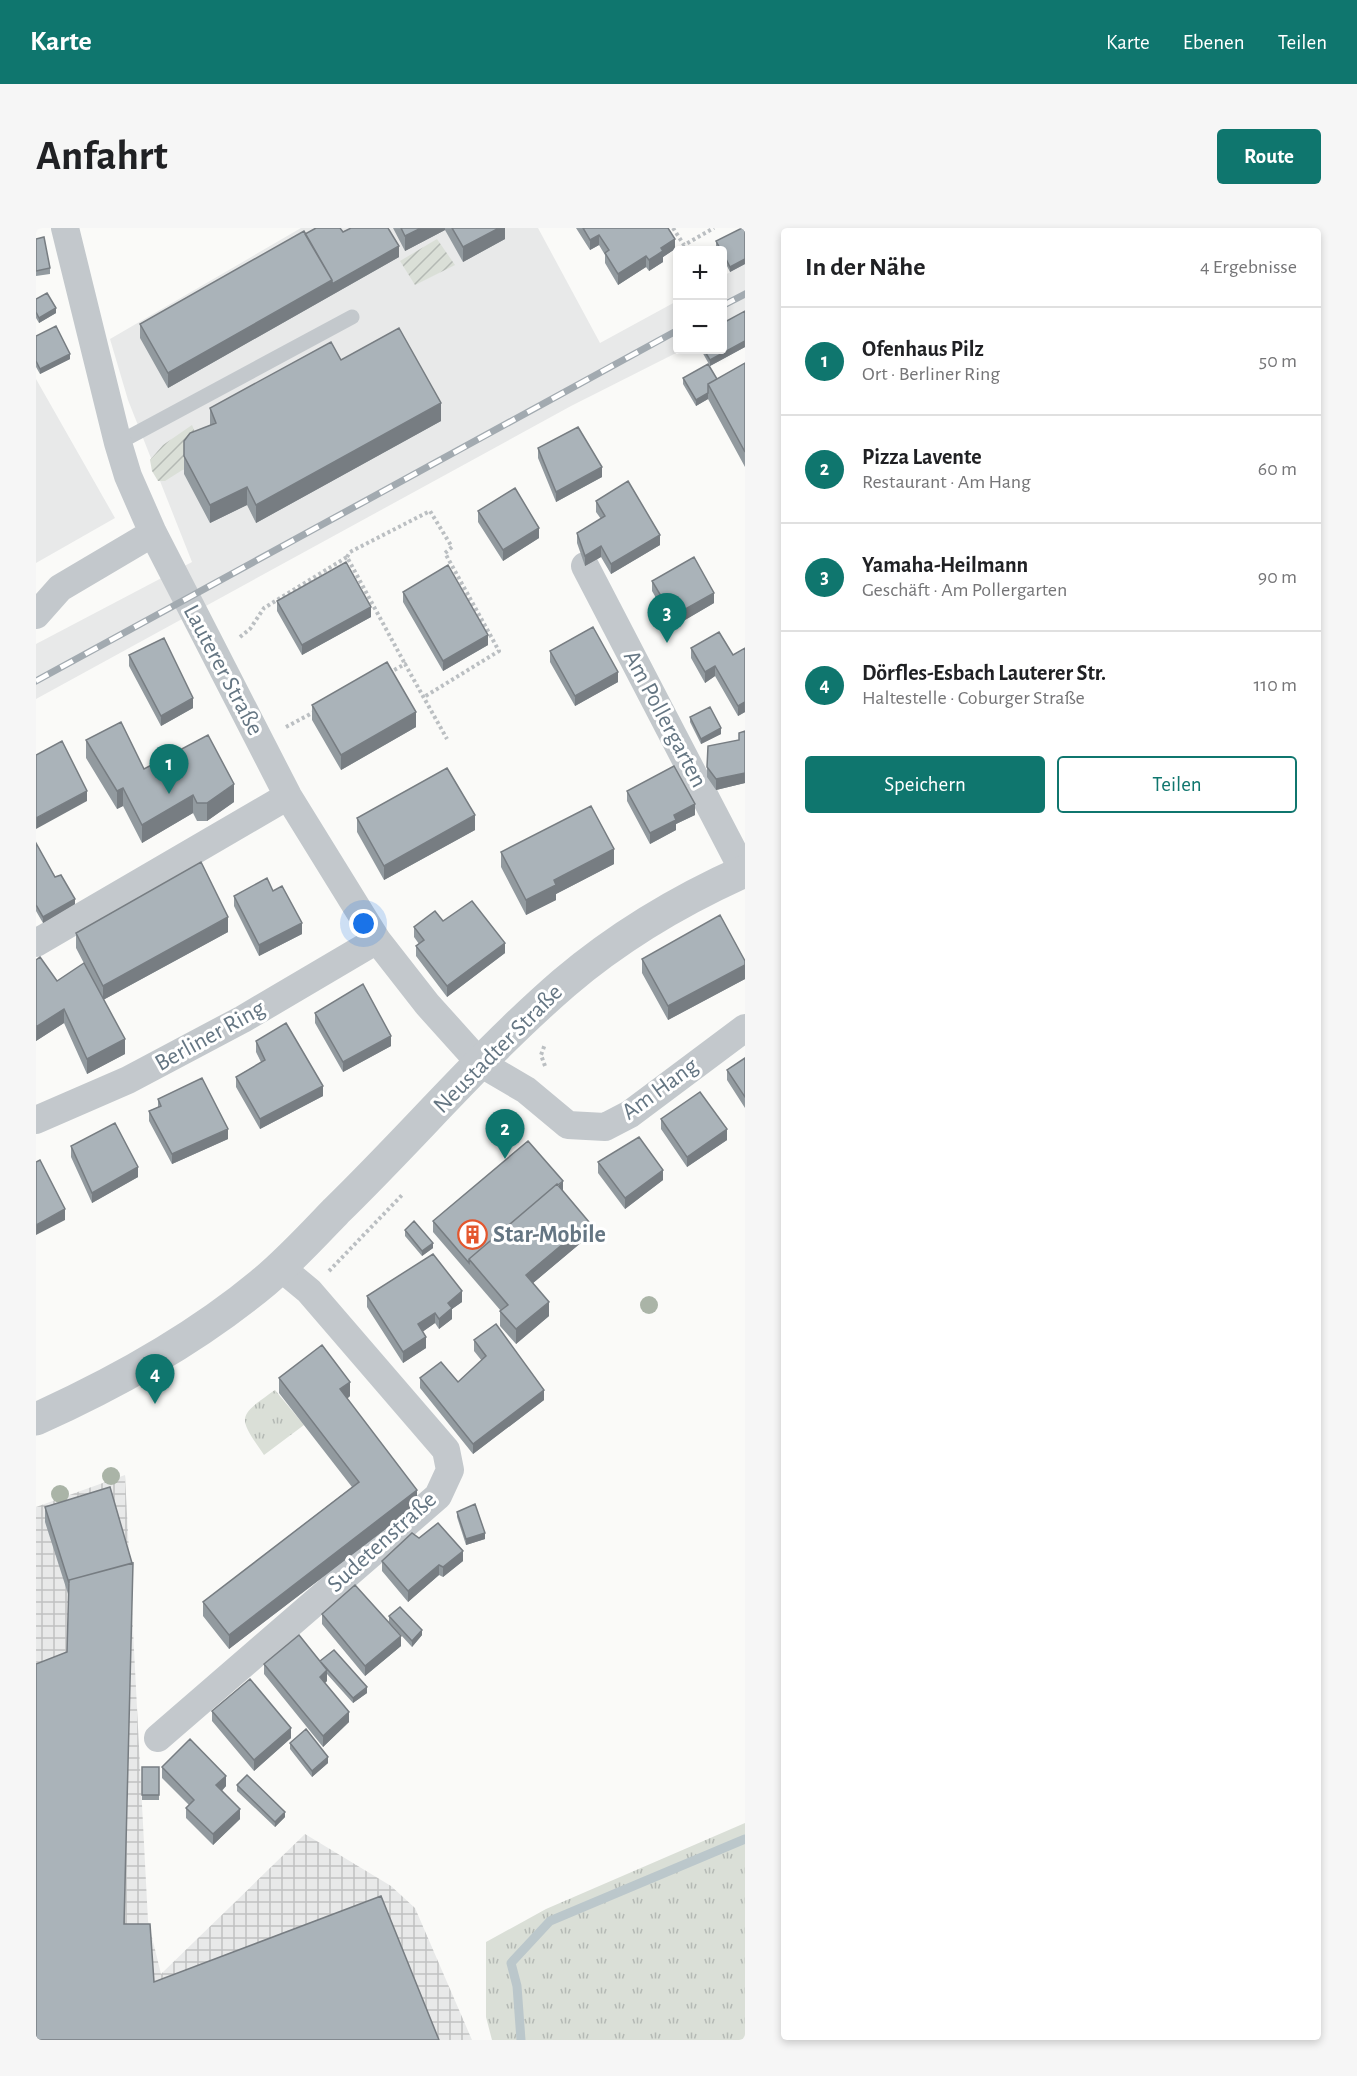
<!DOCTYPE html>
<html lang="de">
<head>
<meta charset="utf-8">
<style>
	:root { --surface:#fff; --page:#f6f6f6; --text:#202124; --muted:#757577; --line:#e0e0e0; --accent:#0f766e }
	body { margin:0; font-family:"Alegreya Sans",sans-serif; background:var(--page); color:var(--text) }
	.controls { position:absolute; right:18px; top:18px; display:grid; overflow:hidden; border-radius:6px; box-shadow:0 3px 9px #0003 }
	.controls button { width:54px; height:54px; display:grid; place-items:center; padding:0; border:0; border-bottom:2px solid var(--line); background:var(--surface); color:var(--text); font:30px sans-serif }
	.you { position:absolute; left:328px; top:696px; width:21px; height:21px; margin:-15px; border:4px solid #fff; border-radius:50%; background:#1a73e8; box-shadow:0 0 0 9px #1a73e833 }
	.badge { display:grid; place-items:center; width:39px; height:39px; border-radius:50%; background:var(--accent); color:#fff; font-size:20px; font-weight:700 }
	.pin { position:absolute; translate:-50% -50px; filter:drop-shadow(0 2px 3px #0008) }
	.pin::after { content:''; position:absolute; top:32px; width:21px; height:18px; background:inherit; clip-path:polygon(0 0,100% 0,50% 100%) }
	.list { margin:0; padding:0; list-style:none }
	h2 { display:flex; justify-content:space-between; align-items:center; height:78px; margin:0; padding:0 24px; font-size:26px }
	h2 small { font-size:20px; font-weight:400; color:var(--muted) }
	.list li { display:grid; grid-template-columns:39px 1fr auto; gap:18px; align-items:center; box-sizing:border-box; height:108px; padding:0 24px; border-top:2px solid var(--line) }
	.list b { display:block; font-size:22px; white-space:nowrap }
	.list p { margin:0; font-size:20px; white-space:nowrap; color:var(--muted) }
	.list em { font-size:20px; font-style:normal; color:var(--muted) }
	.actions { display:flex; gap:12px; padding:18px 24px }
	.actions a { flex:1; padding:14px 0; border:2px solid var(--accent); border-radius:6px; text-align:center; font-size:21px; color:var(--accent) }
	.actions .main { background:var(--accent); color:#fff }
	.map { position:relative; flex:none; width:709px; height:1812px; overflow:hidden; border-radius:6px }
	header { display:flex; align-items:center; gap:36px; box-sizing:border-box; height:84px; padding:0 30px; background:var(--accent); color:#fff }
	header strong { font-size:28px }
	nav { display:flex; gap:33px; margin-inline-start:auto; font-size:21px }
	.intro { display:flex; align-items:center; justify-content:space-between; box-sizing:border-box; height:144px; padding:0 36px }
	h1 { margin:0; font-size:42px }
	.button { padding:15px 27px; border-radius:6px; background:var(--accent); color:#fff; font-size:21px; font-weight:700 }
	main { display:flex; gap:36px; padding:0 36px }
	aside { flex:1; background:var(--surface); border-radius:6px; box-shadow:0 3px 9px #0003 }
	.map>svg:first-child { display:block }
	.built { fill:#e8e9e9 }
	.industrial { fill:url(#industrial-grid) }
	.grass { fill:url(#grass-tufts) }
	.garden { fill:url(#garden-furrows) }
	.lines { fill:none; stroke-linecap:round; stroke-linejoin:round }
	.stream { stroke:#bbc7cb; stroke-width:9 }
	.path { stroke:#bbbfc2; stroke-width:4; stroke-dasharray:3 3; stroke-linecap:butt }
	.service { stroke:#c3c8cc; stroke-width:15 }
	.minor { stroke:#c3c8cc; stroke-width:28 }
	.tertiary { stroke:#c3c8cc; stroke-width:33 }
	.rail-casing { stroke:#a2aab0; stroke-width:7 }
	.rail { stroke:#fff; stroke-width:4.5; stroke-dasharray:14; stroke-linecap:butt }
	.tree { fill:#aab4a7 }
	.wall { fill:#929a9f }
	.shaded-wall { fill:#777d82 }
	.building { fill:#aab3b9; stroke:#777d82; stroke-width:1.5 }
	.labels { text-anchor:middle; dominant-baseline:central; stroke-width:6; stroke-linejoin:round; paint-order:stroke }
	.street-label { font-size:24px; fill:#657683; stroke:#fff }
	.poi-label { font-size:24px; font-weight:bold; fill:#657683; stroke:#fff; text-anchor:start }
</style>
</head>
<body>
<header>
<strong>Karte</strong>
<nav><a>Karte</a><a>Ebenen</a><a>Teilen</a></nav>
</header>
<div class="intro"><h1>Anfahrt</h1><a class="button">Route</a></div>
<main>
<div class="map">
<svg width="709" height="1812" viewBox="0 0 709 1812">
	<defs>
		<pattern id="industrial-grid" width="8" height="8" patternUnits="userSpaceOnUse" patternTransform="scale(1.5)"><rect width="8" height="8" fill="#e8e9e9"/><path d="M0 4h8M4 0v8" fill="none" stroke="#c0c1c2"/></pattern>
		<pattern id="grass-tufts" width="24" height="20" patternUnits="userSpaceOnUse" patternTransform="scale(1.5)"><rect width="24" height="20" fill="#dadfd7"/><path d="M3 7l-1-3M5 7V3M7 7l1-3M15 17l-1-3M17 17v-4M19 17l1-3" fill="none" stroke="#b4b9b4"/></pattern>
		<pattern id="garden-furrows" width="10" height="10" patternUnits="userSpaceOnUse" patternTransform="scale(1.5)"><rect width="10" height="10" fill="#dadfd7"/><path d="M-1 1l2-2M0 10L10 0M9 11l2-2" fill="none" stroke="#b4b9b4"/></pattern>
	</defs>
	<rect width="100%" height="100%" fill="#fafaf8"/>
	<path class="built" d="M265,0H502L564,115L641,73L642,122H646L535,178L0,471V416L156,334L92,172L74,111Z
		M709,36V88L687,100V48Z
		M0,151L79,290L0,335Z"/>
	<path class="industrial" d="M89,1247L112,1693L125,1746L269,1606L355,1658L379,1680L436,1812H0V1279Z"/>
	<path class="grass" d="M239,1162L268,1197L228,1227C201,1188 201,1189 239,1162Z
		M709,1595V1812H456L450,1789V1714L510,1681Z"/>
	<path class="garden" d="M401,11L419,37L379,57L364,33Z
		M156,197L165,219L148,231V241L129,253H122L116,243L114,232L127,217Z"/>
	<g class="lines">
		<path class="stream" d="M485,1812L481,1758L475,1735L514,1693L709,1611"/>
		<path class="path" d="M637,0L648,17L678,0
			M311,329L314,324L394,283L416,319L409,325L463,423L388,469
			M204,409L214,401L228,380L311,329L369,436
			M353,445L369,436L411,511
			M250,499L280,483
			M509,838L505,827L509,816
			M293,1043L367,966"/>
		<path class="service" d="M82,215L316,89"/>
		<path class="minor" d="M29,0L82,215L92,248L117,305L252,568L341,712L391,776L444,835L490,862L532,897L569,899L594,886L709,800
			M549,338L708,644
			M0,387L24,360L117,305
			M0,715L252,568
			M0,892L92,852L207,791L341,712
			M122,1510L402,1268L414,1242L410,1222L273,1063L244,1039"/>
		<path class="tertiary" d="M0,1191C80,1155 161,1110 229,1053C254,1032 277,1007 300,983C377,908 447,825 528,755C582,709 644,672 709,643"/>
		<defs>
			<path id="rail" d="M686,78L709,66
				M0,453L642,102"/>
		</defs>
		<use href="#rail" class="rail-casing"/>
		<use href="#rail" class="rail"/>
	</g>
	<g class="tree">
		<circle cx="613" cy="1077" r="9"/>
		<circle cx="75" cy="1248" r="9"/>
		<circle cx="24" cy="1266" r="9"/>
	</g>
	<path class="wall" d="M357,0H469V11L427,34L409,2L369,23Z
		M540,0H632L639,21L627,29V34L613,43L610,39L582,57L569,35V27L563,17L554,22Z
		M709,0V36L694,44L687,30V22H683L680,18V13Z
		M307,4L363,29L132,160L104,110V96L269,6Z
		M0,11L14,40V46L0,48Z
		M0,71L20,85L3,95L0,90Z
		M709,83V119L674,138L665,122H687Z
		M0,108L34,131L4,146L0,139Z
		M305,132L405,193L220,295L211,277L174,295L148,246V213L174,197V180Z
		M709,135V239L672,171L660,178L647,156V150L681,151Z
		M502,220L566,249L520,274L502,230Z
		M560,273L624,317L575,346L565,329L549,338L541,315V305L565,291L560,284Z
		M442,283L503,310L467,333L442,294Z
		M616,353L678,375L637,399L616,363Z
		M367,364L452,417L407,443L367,374Z
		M241,373L335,389L266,427L241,383Z
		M655,420L697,427L709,420V484L702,488L679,448L669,455L655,430Z
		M514,423L582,454L539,478L514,434Z
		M93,427L157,480L125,498L93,438Z
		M276,477L380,499L305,542L276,492Z
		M654,489L685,506L665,516L654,494Z
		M709,503V556V555L680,562L671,549V539L703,512Z
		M50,512L108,541L198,574L171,593H161L157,585L106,615L87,578L81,581L50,530Z
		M591,563L659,587L640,596V602L614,616L591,573Z
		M321,590L439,602L348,652L321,604Z
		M0,615L19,649L39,676L7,695L0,683Z
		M465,624L578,636L520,666V672L490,687L465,639Z
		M237,663L266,706L223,728L198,678V668Z
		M407,693L469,725L411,769L380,728V718L383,716L378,709V699Z
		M192,704L67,772L89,826L51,846L28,795L0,813V732L21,753L64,766L40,720V705Z
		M606,731L709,733V751L632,792L606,745Z
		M279,785L355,818L307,844L279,795Z
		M220,813L287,868L224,901L200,859V849L225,834L220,824Z
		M709,830V880L691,852V842Z
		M122,871L192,911L136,936L113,893V883L122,879Z
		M625,891L691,912L651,939L625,901Z
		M35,918L102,949L56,975L35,929Z
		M562,934L627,952L589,981L562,945Z
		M527,963L553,1008L497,1055L513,1088L480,1116L464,1098V1083H465L397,1004V993Z
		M369,1002L397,1020L386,1028L369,1008Z
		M331,1068L426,1074L416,1081V1091L403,1101L399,1095L386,1104L390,1120L367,1135L331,1079Z
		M438,1112L508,1172L437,1226L384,1160V1150L422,1154L446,1133L438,1123Z
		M243,1150L314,1168L311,1171L381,1277L193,1421L167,1388V1374L316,1259L243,1165Z
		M74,1259L89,1696L118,1754L0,1812L31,1424L33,1369L9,1294V1279Z
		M421,1284L449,1311L430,1317L421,1289Z
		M383,1310L427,1333L407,1349L403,1347L372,1374L346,1343V1333Z
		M286,1386L365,1418L329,1448L286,1396Z
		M353,1388L386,1407L376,1419L353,1394Z
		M284,1434L331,1465L317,1475L291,1446V1453L289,1455L313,1494L287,1519L228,1446V1436Z
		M176,1483L255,1510L218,1543L176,1493Z
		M254,1515L292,1535L276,1549L254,1521Z
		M106,1539H123V1572H106Z
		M126,1539L190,1558L186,1563L204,1591L177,1617L150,1590V1580L153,1577L126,1550Z
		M201,1557L249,1589L239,1599L201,1563Z"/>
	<path class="shaded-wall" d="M385,0H409V2L369,23V8Z
		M463,0H469V11L427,34V19Z
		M563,7V17L554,22V12Z
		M639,11V21L627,29V34L613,43V32L625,20Z
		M363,18V29L132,160V145L296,52Z
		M610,28V39L582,57V46Z
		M709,31V36L694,44V39Z
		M20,80V85L3,95V90Z
		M709,113V119L674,138V132Z
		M34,126V131L4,146V141Z
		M672,165V171L660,178V172Z
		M405,175V193L220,295V277Z
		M566,239V249L520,274V264Z
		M211,259V277L174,295V277Z
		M503,300V310L467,333V322Z
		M624,307V317L575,346V336Z
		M565,318V329L549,338V328Z
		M678,365V375L637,399V388Z
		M335,379V389L266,427V417Z
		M452,407V417L407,443V433Z
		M679,438V448L669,455V444Z
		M582,444V454L539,478V468Z
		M157,470V480L125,498V488Z
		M709,474V484L702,488V478Z
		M380,484V499L305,542V527Z
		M685,500V506L665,516V511Z
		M709,545V555L680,562V551Z
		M198,556V574L171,593V575Z
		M87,560V578L81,581V563Z
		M51,563V573L0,601V590Z
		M157,567V585L106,615V597Z
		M659,576V587L640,596V602L614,616V605L638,587Z
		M439,587V602L348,652V638Z
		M578,621V636L520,666V672L490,687V672L518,652Z
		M39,671V676L7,695V689Z
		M192,689V704L67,772V758Z
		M266,695V706L223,728V717Z
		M469,715V725L411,769V758Z
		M709,737V751L632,792V778Z
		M28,781V795L0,813V799Z
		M355,808V818L307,844V834Z
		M89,811V826L51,846V831Z
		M287,858V868L224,901V891Z
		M192,901V911L136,936V926Z
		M691,901V912L651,939V929Z
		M102,939V949L56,975V965Z
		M627,942V952L589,981V970Z
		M527,953V963L440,1039Z
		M29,981V992L0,1007V997Z
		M553,994V1008L490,1061V1047Z
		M397,1015V1020L386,1028V1023Z
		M426,1063V1074L416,1081V1091L403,1101V1091L412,1075Z
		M513,1074V1088L480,1116V1101Z
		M399,1085V1095L382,1107V1096Z
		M390,1109V1120L367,1135V1124Z
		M314,1154V1168L304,1176V1161Z
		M508,1162V1172L437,1226V1216Z
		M381,1262V1277L193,1421V1407Z
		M449,1305V1311L430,1317V1311Z
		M427,1323V1333L407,1349V1339Z
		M403,1337V1347L372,1374V1363Z
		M386,1402V1407L376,1419V1413Z
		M365,1408V1418L329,1448V1438Z
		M291,1442V1453L284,1459V1449Z
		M331,1459V1465L317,1475V1470Z
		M313,1484V1494L287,1519V1508Z
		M255,1500V1510L218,1543V1532Z
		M292,1529V1535L276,1549V1543Z
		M190,1548V1558L180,1568V1557Z
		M204,1581V1591L177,1617V1606Z
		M249,1584V1589L239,1599V1594Z"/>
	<path class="building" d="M280,0H304L307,4L315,0H352L363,18L296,56V52L269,6Z
		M365,0H385L369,8Z
		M416,0H463L427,19Z
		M547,0H632L639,11L625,20L627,23L613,32L610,28L582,46L569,25L573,22L563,7L554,12Z
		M706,0H709V31L694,39L687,25V22H685L680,13Z
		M268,3L296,52L132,145L104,96Z
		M8,9L14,40L0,43V11Z
		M11,65L20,80L3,90L0,84V71Z
		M709,83V113L674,132L668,122H687V95Z
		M20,98L34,126L4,141L0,133V108Z
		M363,100L405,175L220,277L211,259L174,277L148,228V213L154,205L180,195L174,180L295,114L305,132Z
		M709,135V224L672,156Z
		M672,136L681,151L672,156V165L660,172L647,150Z
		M542,199L566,239L520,264L502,220Z
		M592,253L624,307L575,336L565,318L549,328L541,305L569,288L560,273Z
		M479,260L503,300L467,322L442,283Z
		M658,329L678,365L637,388L616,353Z
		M310,334L335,379L266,417L241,373Z
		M412,337L452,407L407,433L367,364Z
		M557,399L582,444L539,468L514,423Z
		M683,404L697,427L709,420V474L702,478L679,438L669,444L655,420Z
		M128,410L157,470L125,488L93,427Z
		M351,434L380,484L305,527L276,477Z
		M674,479L685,500L665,511L654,489Z
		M85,494L108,541L172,507L198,556L171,575H161L157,567L106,597L87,560L81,563L50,512Z
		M709,503V546V545L680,551L671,539L672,518L703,512V505Z
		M26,513L51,563L0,590V527Z
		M638,538L659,576L638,587L640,592L614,605L591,563Z
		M411,540L439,587L348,638L321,590Z
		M555,578L578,621L518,652L520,657L490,672L465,624Z
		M0,615L19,649L25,647L39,671L7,689L0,677Z
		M165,634L192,689L67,758L40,705Z
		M231,650L237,663L246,658L266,695L223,717L198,668Z
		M436,673L469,715L411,758L380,718L388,712L378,699L399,683L407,693Z
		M684,687L709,733V737L632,778L606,731Z
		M4,729L21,753L48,735L89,811L51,831L28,781L0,799V732Z
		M327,756L355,808L307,834L279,785Z
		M250,795L287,858L224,891L200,849L229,832L220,813Z
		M709,830V869L691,842Z
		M166,850L192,901L136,926L113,883L125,878L122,871Z
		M664,864L691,901L651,929L625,891Z
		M79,895L102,939L56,965L35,918Z
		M603,909L627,942L589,970L562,934Z
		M492,913L527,953L522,957L521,956L433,1031V1035L397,993Z
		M4,932L29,981L0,997V934Z
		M521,956L553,994L490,1047L513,1074L480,1101L464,1083L472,1077L433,1031Z
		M378,993L397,1015L386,1023L369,1002Z
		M397,1026L426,1063L412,1075L416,1080L403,1091L399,1085L382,1096L390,1109L367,1124L331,1068Z
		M460,1096L508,1162L437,1216L384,1150L405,1134L422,1154L450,1128L438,1112Z
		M286,1117L314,1154L304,1161L381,1262L193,1407L167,1374L323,1254L243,1150Z
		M74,1259L96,1335L33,1352V1355L9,1279Z
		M439,1276L449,1305L430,1311L421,1284Z
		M402,1295L427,1323L407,1339L403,1337L372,1363L346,1333L376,1305L383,1310Z
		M97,1335L88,1696H114L118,1754L345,1668L403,1812H0V1436L31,1424L33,1352Z
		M319,1357L365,1408L329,1438L286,1386Z
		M364,1379L386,1402L376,1413L353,1388Z
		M263,1407L291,1442L284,1449L313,1484L287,1508L228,1436Z
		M298,1422L331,1459L317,1470L284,1433Z
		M214,1451L255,1500L218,1532L176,1483Z
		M270,1501L292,1529L276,1543L254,1515Z
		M154,1511L190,1548L180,1557L204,1581L177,1606L150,1580L158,1572L126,1539Z
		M106,1539H123V1567H106Z
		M211,1547L249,1584L239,1594L201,1557Z"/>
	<defs>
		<symbol id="building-ring" viewBox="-11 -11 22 22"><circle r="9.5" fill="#fff" stroke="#e4572e" stroke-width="1.5"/><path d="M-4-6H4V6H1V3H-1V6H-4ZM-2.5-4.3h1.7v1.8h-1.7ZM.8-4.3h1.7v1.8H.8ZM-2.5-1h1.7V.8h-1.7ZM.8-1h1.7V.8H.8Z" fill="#e4572e"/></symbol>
	</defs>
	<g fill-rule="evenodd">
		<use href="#building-ring" x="420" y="990" width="33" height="33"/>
	</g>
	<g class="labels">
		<g class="street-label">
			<text transform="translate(187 442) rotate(62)">Lauterer Straße</text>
			<text transform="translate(629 491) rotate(62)">Am Pollergarten</text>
			<text transform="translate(174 808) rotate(-29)">Berliner Ring</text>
			<text transform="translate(462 821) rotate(-45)">Neustadter Straße</text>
			<text transform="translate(624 861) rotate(-36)">Am Hang</text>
			<text transform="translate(346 1314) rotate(-42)">Sudetenstraße</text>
		</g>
		<g class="poi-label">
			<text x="457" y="1007">Star-Mobile</text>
		</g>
	</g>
</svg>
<div class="controls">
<button>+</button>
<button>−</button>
</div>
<div class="you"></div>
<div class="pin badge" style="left:133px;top:566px">1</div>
<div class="pin badge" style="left:469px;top:931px">2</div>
<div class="pin badge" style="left:631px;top:415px">3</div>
<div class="pin badge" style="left:119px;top:1176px">4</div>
</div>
<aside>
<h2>In der Nähe<small>4 Ergebnisse</small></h2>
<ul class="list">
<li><span class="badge">1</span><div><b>Ofenhaus Pilz</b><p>Ort · Berliner Ring</p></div><em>50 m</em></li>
<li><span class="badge">2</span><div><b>Pizza Lavente</b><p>Restaurant · Am Hang</p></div><em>60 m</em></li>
<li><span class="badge">3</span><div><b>Yamaha-Heilmann</b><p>Geschäft · Am Pollergarten</p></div><em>90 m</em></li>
<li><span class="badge">4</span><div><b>Dörfles-Esbach Lauterer Str.</b><p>Haltestelle · Coburger Straße</p></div><em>110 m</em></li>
</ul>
<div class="actions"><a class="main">Speichern</a><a>Teilen</a></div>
</aside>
</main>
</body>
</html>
